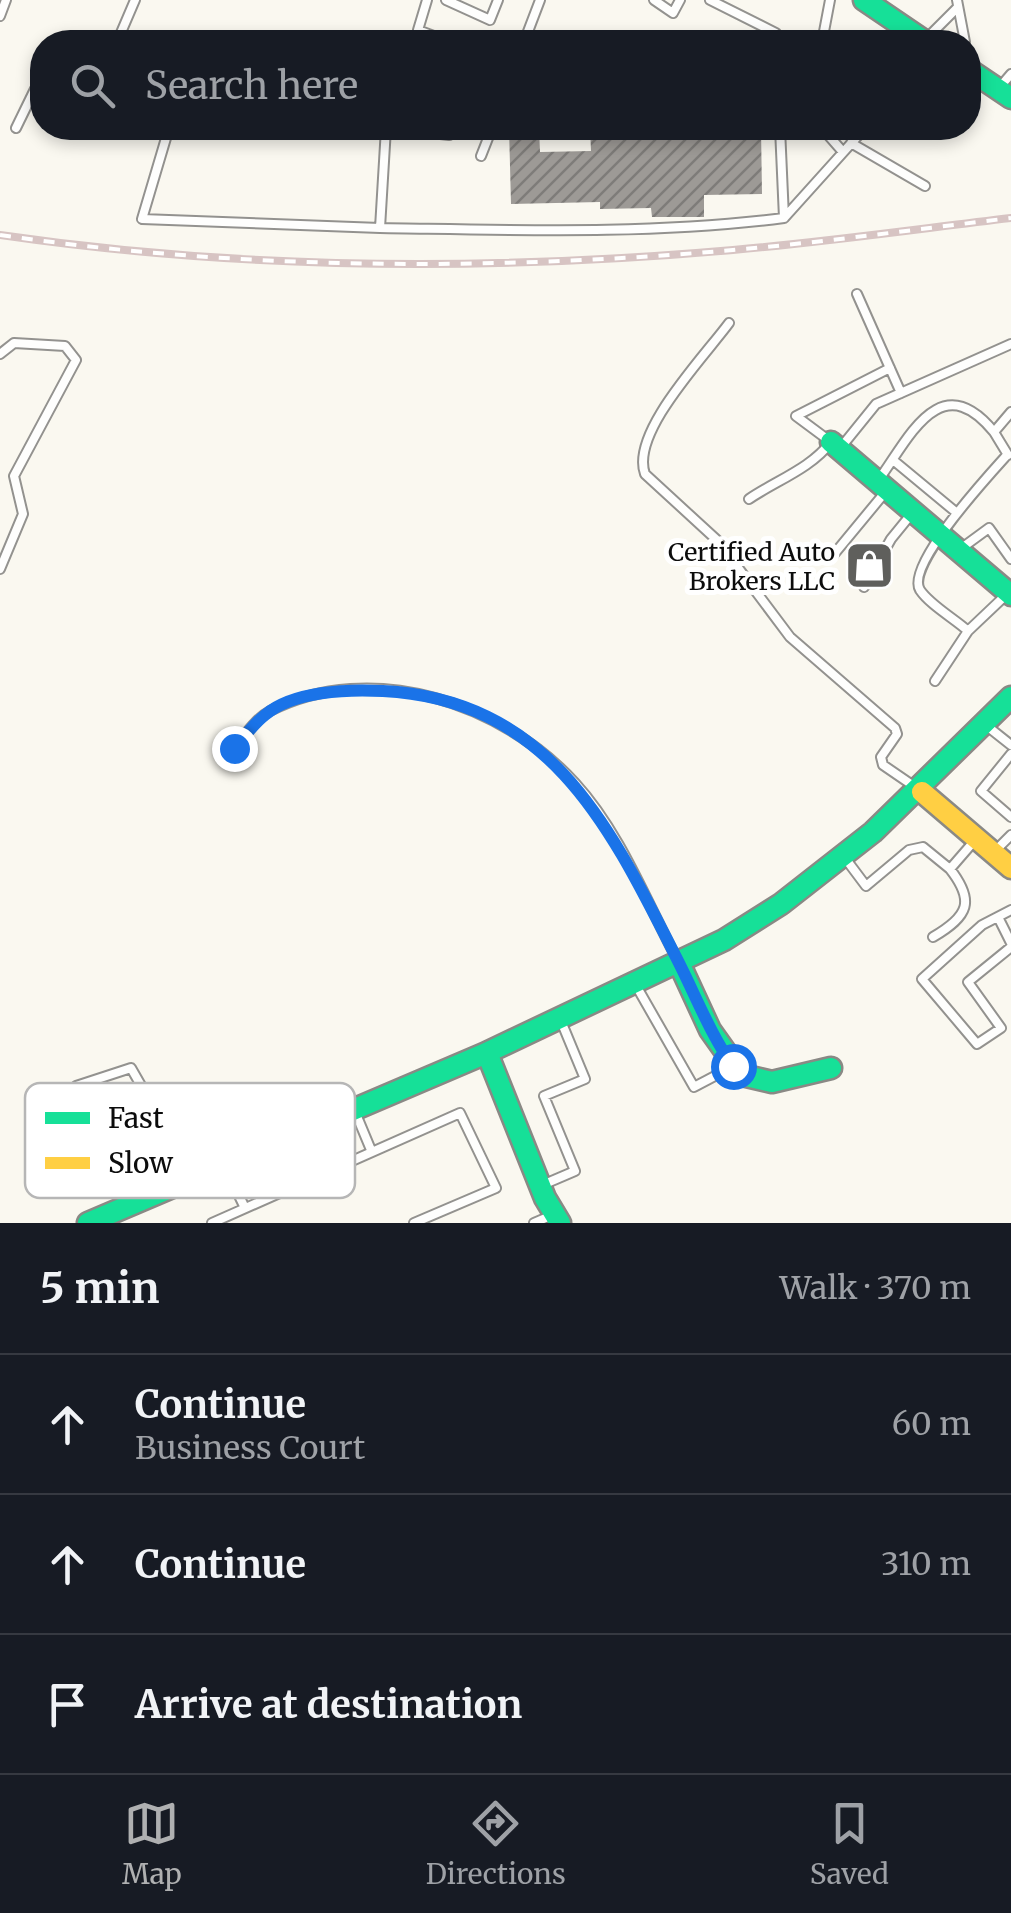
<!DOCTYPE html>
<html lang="en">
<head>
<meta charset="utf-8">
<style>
	:root { --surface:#171b24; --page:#20242c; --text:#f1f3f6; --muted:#9ea1a6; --line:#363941; --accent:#afb0b1 }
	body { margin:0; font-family:Merriweather,serif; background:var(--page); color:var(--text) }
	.stop { position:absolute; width:30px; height:30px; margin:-22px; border:8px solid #1a73e8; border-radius:50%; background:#fff }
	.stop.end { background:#1a73e8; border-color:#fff; box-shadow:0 2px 10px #0008 }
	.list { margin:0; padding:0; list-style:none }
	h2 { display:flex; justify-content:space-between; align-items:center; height:130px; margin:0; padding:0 40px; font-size:42px }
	h2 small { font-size:32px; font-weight:400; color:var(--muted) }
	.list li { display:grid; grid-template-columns:65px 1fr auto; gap:30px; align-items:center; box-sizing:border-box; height:140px; padding:0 40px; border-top:2px solid var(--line) }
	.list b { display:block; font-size:38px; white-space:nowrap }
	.list p { margin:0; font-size:32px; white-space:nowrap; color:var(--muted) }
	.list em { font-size:32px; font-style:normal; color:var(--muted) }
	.icon { flex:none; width:55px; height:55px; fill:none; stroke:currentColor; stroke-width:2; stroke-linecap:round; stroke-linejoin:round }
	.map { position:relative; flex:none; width:1011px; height:1223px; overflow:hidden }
	.search { position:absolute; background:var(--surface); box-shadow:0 5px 15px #0003; left:30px; right:30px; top:30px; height:110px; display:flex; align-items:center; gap:25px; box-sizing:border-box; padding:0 35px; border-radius:40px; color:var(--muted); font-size:38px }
	.sheet { height:550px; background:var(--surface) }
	nav { display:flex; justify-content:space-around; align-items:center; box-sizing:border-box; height:140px; border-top:2px solid var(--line); background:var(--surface); font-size:28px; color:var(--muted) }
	nav a { display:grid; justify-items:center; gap:5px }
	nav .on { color:var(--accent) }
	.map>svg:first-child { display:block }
	.building { fill:url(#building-hatch) }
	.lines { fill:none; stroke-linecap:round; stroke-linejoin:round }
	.lane-casing { stroke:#93928f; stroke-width:12 }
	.fast-casing { stroke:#8a8985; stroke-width:25 }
	.slow-casing { stroke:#8a8985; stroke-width:25 }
	.lane { stroke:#fefefd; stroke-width:8 }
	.fast { stroke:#16e098; stroke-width:20 }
	.slow { stroke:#ffcf43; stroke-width:20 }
	.rail-casing { stroke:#d7c4c3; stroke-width:8 }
	.rail { stroke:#fff; stroke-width:4; stroke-dasharray:11; stroke-linecap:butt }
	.route { stroke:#1a73e8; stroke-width:12 }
	.labels { text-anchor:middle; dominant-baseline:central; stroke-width:10; stroke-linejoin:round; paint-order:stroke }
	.poi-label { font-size:25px; fill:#0c0c0c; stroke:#fff; text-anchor:end }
	.key { fill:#fff; stroke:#b6b6b6; stroke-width:2.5 }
	.key-label { font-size:28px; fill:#0c0c0c }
</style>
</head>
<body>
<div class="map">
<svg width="1011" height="1223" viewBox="0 0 1011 1223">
	<defs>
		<pattern id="building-hatch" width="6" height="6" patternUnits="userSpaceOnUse" patternTransform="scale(2.5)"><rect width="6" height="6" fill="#9d9a96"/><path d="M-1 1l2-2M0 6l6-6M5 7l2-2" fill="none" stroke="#7e7c79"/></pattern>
	</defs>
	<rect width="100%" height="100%" fill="#faf8f0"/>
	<path class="building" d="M509,128H539L540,152L591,151L590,128H761L762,194L704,195V217H652L651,208L600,209V202L511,204Z"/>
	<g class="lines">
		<defs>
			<path id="lane" d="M446,0L490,20L498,0
				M654,0L673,13L680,0
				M710,0L776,33V42
				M957,0L965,42
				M0,16L6,0
				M418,30L427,0
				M928,37L957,8
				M117,42L135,0
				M209,42H214
				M416,42L418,30L450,42
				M524,42L540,0
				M822,42L830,0
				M999,88L1011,74
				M16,128L35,89L42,92
				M169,128L142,219L380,228
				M386,128L380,228C514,230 652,235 784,218L865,128
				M388,128L449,135L451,128
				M780,128L784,218
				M822,128L843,152
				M918,128L921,130
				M851,143L925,186
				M481,156L492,128
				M857,294L901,393
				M729,323C704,357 630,433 645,474L718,541L790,637L895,728L897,734L881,757L883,765L918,789
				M0,354L14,343L65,346L76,360L14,476L23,514L0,569
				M842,446L876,404L1011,344
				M1008,455L994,432L1011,412
				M893,460L957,513
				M880,478C910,436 941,367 994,432
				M749,499C777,480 810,469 831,442L796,416L890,368
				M959,550L989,528L1011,559
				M830,559L887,490
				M864,587L891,539L913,512
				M968,631L1008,593
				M935,681L968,631C955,619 930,605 920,590C905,566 989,475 1007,455
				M987,726L1011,745
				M233,749C244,737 256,718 270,711C372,659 502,703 575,783C620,832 647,903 678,961
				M1011,754L981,791L1011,817
				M996,850L1011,835
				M845,858L866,886L909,850L923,847L950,869L976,839
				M1011,910L982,925L922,979L977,1044L1001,1028L968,982L1011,947
				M998,917L1011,943
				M933,937C969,916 975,901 950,869
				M638,989L694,1087L732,1067
				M356,1114L371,1150
				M226,1169L245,1208
				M540,1186L575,1171L544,1096L585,1079L561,1021
				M130,1200L71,1096L76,1086L131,1068L194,1178
				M212,1223L460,1113L496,1188L414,1223
				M534,1223L555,1214"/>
			<path id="fast" d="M864,0L926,42
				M968,69L1011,98
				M831,442L1011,595
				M680,965L710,1030L742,1075L772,1082L831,1068
				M487,1053L545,1198L560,1223
				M88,1223L484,1054L724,940L781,904L873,832L1011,697"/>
			<path id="slow" d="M922,792L1011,868"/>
		</defs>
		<use href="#lane" class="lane-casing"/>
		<use href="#fast" class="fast-casing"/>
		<use href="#slow" class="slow-casing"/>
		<use href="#lane" class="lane"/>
		<use href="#fast" class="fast"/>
		<use href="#slow" class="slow"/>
		<defs>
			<path id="rail" d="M0,235C241,270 490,271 733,250C826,242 918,229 1011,218"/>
		</defs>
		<use href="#rail" class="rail-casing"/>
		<use href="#rail" class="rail"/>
	</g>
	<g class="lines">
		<path class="route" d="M234,748C244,738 253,724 265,715C293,691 348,689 383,691C553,700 612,831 680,965C697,999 711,1035 733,1066"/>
	</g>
	<defs>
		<symbol id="shop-square" viewBox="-11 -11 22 22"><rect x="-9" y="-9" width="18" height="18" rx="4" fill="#5f5f5c" stroke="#fff"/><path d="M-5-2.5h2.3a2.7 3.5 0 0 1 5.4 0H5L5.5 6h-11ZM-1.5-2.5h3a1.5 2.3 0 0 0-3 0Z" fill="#fff"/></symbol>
	</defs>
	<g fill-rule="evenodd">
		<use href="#shop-square" x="842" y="538" width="55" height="55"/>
	</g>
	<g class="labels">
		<g class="poi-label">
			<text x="835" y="552">Certified Auto<tspan x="835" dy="29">Brokers LLC</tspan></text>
		</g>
	</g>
	<rect x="25" y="1083" width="330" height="115" rx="15" class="key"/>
	<rect x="45" y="1112" width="45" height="12" fill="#16e098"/>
	<rect x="45" y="1157" width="45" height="12" fill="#ffcf43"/>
	<g class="key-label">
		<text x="108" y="1128">Fast</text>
		<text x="108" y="1173">Slow</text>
	</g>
</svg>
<div class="stop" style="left:733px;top:1066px"></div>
<div class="stop end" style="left:234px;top:748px"></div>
<div class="search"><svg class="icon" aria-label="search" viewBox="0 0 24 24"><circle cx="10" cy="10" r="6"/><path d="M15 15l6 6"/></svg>Search here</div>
</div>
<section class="sheet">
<h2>5 min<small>Walk · 370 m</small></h2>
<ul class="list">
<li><svg class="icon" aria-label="ahead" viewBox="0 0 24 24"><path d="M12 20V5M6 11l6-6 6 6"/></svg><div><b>Continue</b><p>Business Court</p></div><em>60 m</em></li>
<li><svg class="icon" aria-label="ahead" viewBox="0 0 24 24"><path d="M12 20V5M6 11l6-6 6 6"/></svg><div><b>Continue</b></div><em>310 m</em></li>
<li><svg class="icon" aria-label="arrive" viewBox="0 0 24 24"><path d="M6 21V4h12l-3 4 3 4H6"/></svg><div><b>Arrive at destination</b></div></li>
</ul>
</section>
<nav>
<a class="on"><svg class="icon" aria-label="map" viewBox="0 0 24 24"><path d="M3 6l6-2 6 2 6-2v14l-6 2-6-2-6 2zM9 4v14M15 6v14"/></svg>Map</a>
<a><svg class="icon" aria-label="directions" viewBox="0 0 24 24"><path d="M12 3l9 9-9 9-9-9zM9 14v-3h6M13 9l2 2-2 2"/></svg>Directions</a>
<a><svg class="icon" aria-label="saved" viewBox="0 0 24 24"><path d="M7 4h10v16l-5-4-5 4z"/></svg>Saved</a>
</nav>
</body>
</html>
